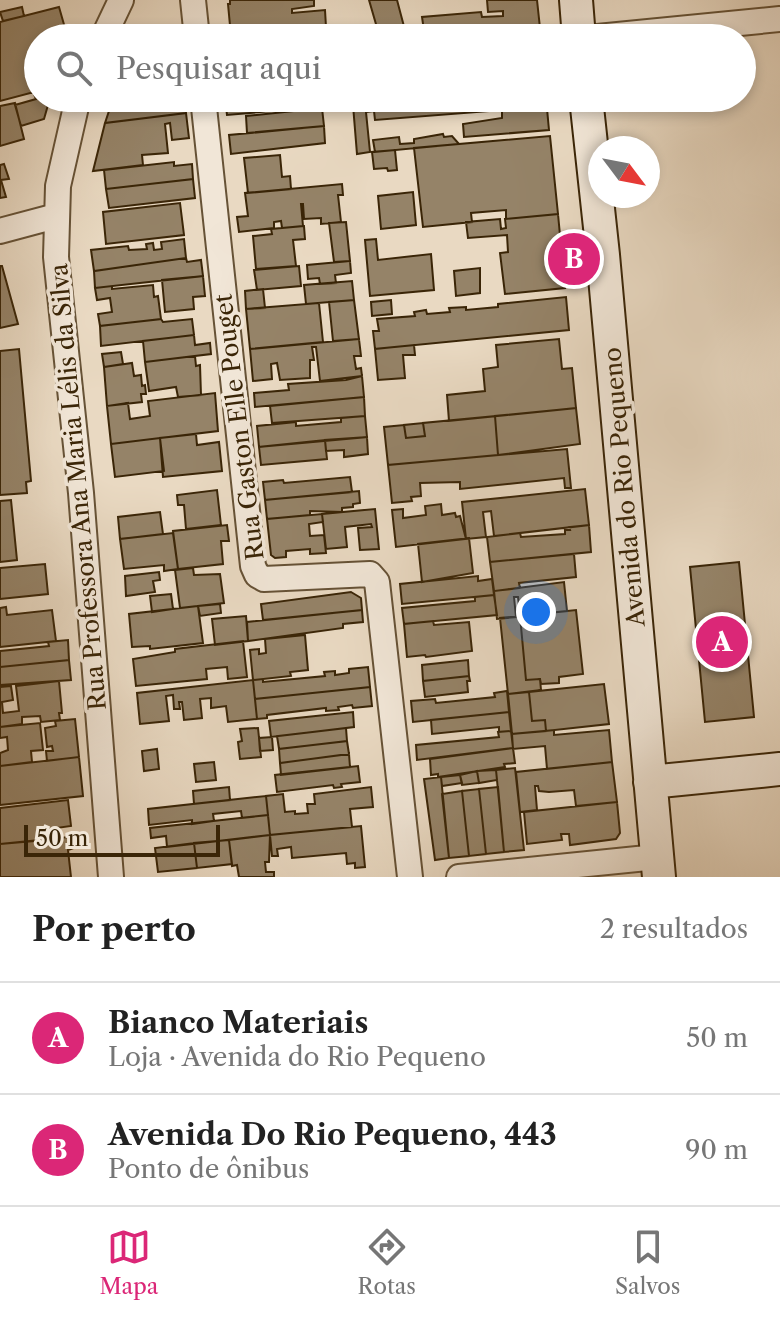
<!DOCTYPE html>
<html lang="pt">
<head>
<meta charset="utf-8">
<style>
	:root { --surface:#fff; --page:#f2f2f2; --text:#222; --muted:#767676; --line:#e0e0e0; --accent:#db2777 }
	body { margin:0; font-family:"Libre Caslon Text",serif; background:var(--page); color:var(--text) }
	.compass { position:absolute; left:588px; top:136px; width:72px; height:72px; border-radius:50%; background:var(--surface); box-shadow:0 4px 12px #0003; rotate:122deg }
	.scale { position:absolute; left:24px; bottom:20px; width:196px; box-sizing:border-box; padding-left:8px; border:4px solid #3a2507; border-top:0; font-size:22px; line-height:28px; white-space:nowrap; color:#3a2507; -webkit-text-stroke:6px #f1e6d7; paint-order:stroke }
	.you { position:absolute; left:536px; top:612px; width:28px; height:28px; margin:-20px; border:6px solid #fff; border-radius:50%; background:#1a73e8; box-shadow:0 0 0 12px #1a73e833 }
	.badge { display:grid; place-items:center; width:52px; height:52px; border-radius:50%; background:var(--accent); color:#fff; font-size:26px; font-weight:700 }
	.pin { position:absolute; translate:-50% -50%; border:4px solid #fff; box-shadow:0 2px 8px #0006 }
	.list { margin:0; padding:0; list-style:none }
	h2 { display:flex; justify-content:space-between; align-items:center; height:104px; margin:0; padding:0 32px; font-size:34px }
	h2 small { font-size:26px; font-weight:400; color:var(--muted) }
	.list li { display:grid; grid-template-columns:52px 1fr auto; gap:24px; align-items:center; box-sizing:border-box; height:112px; padding:0 32px; border-top:2px solid var(--line) }
	.list b { display:block; font-size:30px; white-space:nowrap }
	.list p { margin:0; font-size:26px; white-space:nowrap; color:var(--muted) }
	.list em { font-size:26px; font-style:normal; color:var(--muted) }
	.icon { flex:none; width:44px; height:44px; fill:none; stroke:currentColor; stroke-width:2; stroke-linecap:round; stroke-linejoin:round }
	.map { position:relative; flex:none; width:780px; height:877px; overflow:hidden }
	.search { position:absolute; background:var(--surface); box-shadow:0 4px 12px #0003; left:24px; right:24px; top:24px; height:88px; display:flex; align-items:center; gap:20px; box-sizing:border-box; padding:0 28px; border-radius:44px; color:var(--muted); font-size:30px }
	.sheet { height:328px; background:var(--surface) }
	nav { display:flex; justify-content:space-around; align-items:center; box-sizing:border-box; height:112px; border-top:2px solid var(--line); background:var(--surface); font-size:22px; color:var(--muted) }
	nav a { display:grid; justify-items:center; gap:4px }
	nav .on { color:var(--accent) }
	.map>svg:first-child { display:block }
	.building { fill:#958368; stroke:#3a2507; stroke-width:2 }
	.lines { fill:none; stroke-linecap:round; stroke-linejoin:round }
	.street-casing { stroke:#665236; stroke-width:28 }
	.secondary-casing { stroke:#3a2507; stroke-width:36 }
	.street { stroke:#f1e6d7; stroke-width:24 }
	.secondary { stroke:#f1e6d7; stroke-width:32 }
	.labels { text-anchor:middle; dominant-baseline:central; stroke-width:7; stroke-linejoin:round; paint-order:stroke }
	.street-label { font-size:24px; fill:#3a2507; stroke:#f1e6d7 }
</style>
</head>
<body>
<div class="map">
<svg width="780" height="877" viewBox="0 0 780 877">
	<rect width="100%" height="100%" fill="#e9d9c2"/>
	<filter id="stains"><feTurbulence type="fractalNoise" baseFrequency=".0025" numOctaves="4"/><feColorMatrix values="0 0 0 0 .2 0 0 0 0 .09 0 0 0 0 .02 0 0 0 .5 -.17"/></filter>
	<radialGradient id="worn" r=".72"><stop offset=".6" stop-color="#630" stop-opacity="0"/><stop offset="1" stop-color="#630" stop-opacity=".3"/></radialGradient>
	<path class="building" d="M230,0H314V6L292,9V13L325,10L326,27L231,36L228,4H230Z
		M369,0H397L406,34L393,38H380Z
		M487,0H537L540,28L425,38L422,17L481,12L482,17L503,16V11L488,12Z
		M22,7L24,16L3,21L0,12Z
		M59,7L65,28L51,32L53,38H38V72L26,76L28,82L38,78V91L0,101V22Z
		M540,28L541,38H481L480,34Z
		M310,32L311,38H242Z
		M38,91V98H50L44,119L21,126L15,105L36,99L33,92Z
		M185,98L186,113L105,123L113,99Z
		M225,98H305L306,108L227,115Z
		M428,98H546L549,130L464,137L463,124L502,118V110L375,120L374,111L366,112L370,152L357,154L353,105Z
		M15,103L24,139L0,146V106Z
		M322,108L324,126L247,133L246,116Z
		M186,113L189,138L172,140L170,123L165,124L168,153L142,155L143,165L93,171L105,123Z
		M324,126L325,143L231,154L229,135Z
		M443,134L444,137L452,136L459,144L375,152L373,140L399,137L400,144L414,143V139Z
		M550,136L558,214L506,219V210L471,213L472,222L423,227L414,148Z
		M395,150L397,170L388,171L387,168L374,169L372,152Z
		M280,155L282,177L290,176L291,189L248,193L244,158Z
		M174,162V166L192,164L193,179L106,189L104,170Z
		M4,164L9,179L1,180L6,197L0,198V165Z
		M193,179L195,198L109,208L106,189Z
		M342,184L343,195H338L341,222L321,224V218L304,219L303,204H301L303,226L282,228L281,221L274,222V228L239,232L237,217L248,216L245,193Z
		M413,192L416,225L381,229L378,196Z
		M180,203L184,235L106,244L103,212Z
		M558,214L565,288L505,294L500,253L508,252L507,235L468,238L466,222L500,219L501,229L506,228L505,219Z
		M346,222L350,261L334,262L329,223Z
		M304,226L305,239L293,240L296,266L256,269L253,236L272,234L271,229Z
		M184,239L186,258L94,271L91,250L128,246L129,250L147,249L146,244L153,243L154,250L162,249L161,242Z
		M376,239L378,260L431,254L434,290L370,296L365,240Z
		M186,258L187,262L201,260L203,276L95,288L94,271Z
		M350,261L351,273L335,275L336,283L320,284L319,278L308,279L307,265Z
		M0,266H2L18,324L0,328Z
		M299,266L301,286L257,290L254,270Z
		M480,268V293L456,296L454,271Z
		M203,276L205,296L193,297L194,309L165,312L162,280Z
		M352,281L354,300L306,304L304,285Z
		M153,285L154,297L158,296L161,319L100,326L98,314L112,312L110,298L97,300L95,288L112,286V289Z
		M263,289L265,308L246,309L245,291Z
		M566,297L569,330L375,349L373,331H379L377,319L415,316L414,312L426,310L427,314L450,312L449,308L466,307V310L498,307V304Z
		M354,300L359,339L333,341L329,302Z
		M391,300L392,314L372,316L371,302Z
		M319,303L323,342L250,349L246,309Z
		M161,319L163,322L192,319L194,335L101,346L100,326Z
		M194,335L195,345L210,343L211,354L145,362L143,341Z
		M359,339L361,356H354L356,369L361,368L362,376L320,381L316,347H312L314,360H310V378L280,380L277,363L271,364L272,379L253,381L250,349Z
		M559,339L562,369L572,368L576,408L449,421L447,395L485,391L483,369L498,367L496,345Z
		M414,345L415,355H403L405,378L378,380L375,349Z
		M19,349L31,481L26,482L27,493L0,495V351Z
		M121,352L123,364L104,367L102,354Z
		M195,356L196,366L200,365L201,395L178,397L176,387L149,391L145,362Z
		M132,363L134,376L141,375L142,386L145,385L146,394H141L142,402L107,406L104,367Z
		M362,376L364,397L255,407L254,393L289,390L288,384L346,380Z
		M215,393L218,431L111,444L107,406L128,403L130,419L150,416L148,401Z
		M364,397L365,416L272,423L270,406Z
		M576,408L580,444L498,455L495,416Z
		M365,416L367,437L259,447L257,426L296,422V426L341,422V418Z
		M495,416L498,455L388,465L384,427L404,425L406,438L425,436L423,423Z
		M423,423L425,436L406,438L404,425Z
		M196,434L197,445L219,442L222,471L163,477L160,438Z
		M367,437L368,454L344,457V450L326,451L325,440Z
		M160,438L164,471L115,477L111,444Z
		M325,440L327,459L261,465L259,447Z
		M567,449L571,488H565L564,478L460,489V482L420,483L421,496L411,497L412,501L392,503L388,465Z
		M350,477L352,492L265,500L263,482L283,480L284,483Z
		M585,489L589,525L494,536L491,511L483,512L486,537L466,539L462,502Z
		M217,490L221,525L186,529L184,505H178L177,495Z
		M359,491L360,503L353,504V507L342,508V512L310,511V515L267,519L265,500Z
		M11,500L17,560L0,562V501Z
		M441,504L442,515L455,513L456,517L460,516L466,539L396,547L392,510L403,509V518L426,515L425,506Z
		M375,509L379,549L360,550L358,528L372,527L371,524L345,527L347,547L326,549L322,514Z
		M160,512L163,534L120,539L118,517Z
		M322,514L323,522L309,524L310,536L324,535L326,553L310,554V549L286,551V557L275,558L271,555L267,519Z
		M227,525L229,541H221L223,564L178,569L173,531Z
		M589,525L591,552L490,562L487,537L520,533L521,537L565,534V530H570L569,527Z
		M173,533L178,569L164,571V565L124,569L120,539Z
		M469,538L473,573L422,582L418,544Z
		M574,554L576,577L519,583L520,588L494,591L490,562Z
		M739,562L754,717L705,722L690,567Z
		M45,564L48,594L0,599V568Z
		M193,568L194,575L220,574L224,603L180,608L175,570Z
		M159,572L160,580L153,581L155,592L126,596L125,576Z
		M478,576V581L492,579L494,595L402,604L400,584Z
		M564,582L567,611L520,616L518,597H514L516,617L497,619L494,591Z
		M351,592L361,598L362,610L263,620L261,604Z
		M171,594L173,609L152,612L150,596Z
		M494,595L497,615L404,624L402,608L475,601V597Z
		M220,604L221,613L200,616L198,606Z
		M198,606L203,643L150,649V646L132,647L129,614Z
		M6,607L7,615L52,610L56,641L0,647V608Z
		M362,610L363,622L343,624V628L248,641L247,622Z
		M576,610L583,674L559,677V683L541,684L540,679L526,680L520,616Z
		M246,616L248,641L215,645L212,619Z
		M520,616L526,680L540,679L541,690L508,694L500,618Z
		M433,621L434,625L469,622L472,651L426,657L425,655L407,657L404,624Z
		M305,635L308,670L290,672L291,676L253,680L250,650L259,649V654L266,653L265,639Z
		M68,640L69,660L0,667V651L49,646L48,642Z
		M243,641L247,677L228,679L227,667L206,669L207,679L136,686L133,659L175,652V649Z
		M69,660L71,680L0,685V667Z
		M468,660L469,676L423,681L422,665Z
		M368,667L370,687L255,699L253,680L263,679V682L325,676L324,672L335,671V675L349,673V669Z
		M469,676L470,681H467L468,692L425,697L423,681Z
		M253,680L257,719L228,722L226,706L211,708V698L200,699L202,718L184,720L182,702H179L180,709H174L173,695L166,696L169,721L140,724L137,693Z
		M59,681L62,713H59L60,720L41,722L40,716L22,717V724L0,727V687L11,686L13,700L2,702L3,713L19,711L16,686Z
		M604,684L609,724L546,731L545,720L532,721L529,692Z
		M370,687L372,706L353,708L352,705L338,707L339,710L326,711V708L267,715V718L257,719L255,699Z
		M507,691L509,712L413,722L411,701L435,699L436,703L495,697L494,693Z
		M529,692L532,721L545,720L546,731L512,734L508,694Z
		M353,712L354,727L271,737L269,721Z
		M509,712L511,731L499,732V727L432,734L431,720Z
		M75,719L79,757L47,761L46,751H53L52,746L47,747L45,728L56,726L55,721Z
		M40,723L43,750L31,751L32,762L0,766V753L8,750L7,737L0,738V727Z
		M258,728L261,757L240,759L238,742L242,741L240,729Z
		M346,728L347,741L279,749L277,736Z
		M554,730V735L609,730L612,762L547,769L545,746L513,749L512,734Z
		M511,731L513,748L417,760L416,745L499,737L498,732Z
		M272,737L273,750L260,751L259,738Z
		M347,741L349,754L280,763L279,749Z
		M513,748L515,763L504,764L505,767L438,777V774L431,775L430,759Z
		M157,749L159,769L144,771L142,751Z
		M349,754L350,767L281,775L280,763Z
		M79,757L83,796L0,805V766Z
		M214,762L216,780L196,782L194,764Z
		M612,762L617,802L576,806L574,790L549,792L539,791L538,786H535L537,810L520,812L516,772Z
		M358,766L360,782L341,784L342,787L334,788L333,785L277,792L275,775Z
		M515,768L524,850L504,852L496,770Z
		M496,770L497,780L479,783L477,771Z
		M477,771L479,783L462,785L460,775Z
		M460,775L462,783L442,786L441,777Z
		M441,777L449,858L435,860L424,779Z
		M229,787L230,800L194,804L193,791Z
		M371,787L373,807L350,809L352,827L270,835L266,796L283,794L285,812L295,811V814L308,813L307,804H315L314,794Z
		M498,787L504,852L486,854L479,789Z
		M479,789L486,854L469,856L462,791Z
		M462,791L469,856L449,858L442,794Z
		M266,796L268,815L242,818L241,811L213,814L214,821L192,824V820L149,825L148,809Z
		M68,800L71,826L56,828L57,839L0,844V808Z
		M617,802L620,833L616,839L570,845L569,834H561L562,840L527,844L524,812Z
		M268,815L270,835L167,847L166,836L151,838L150,828Z
		M361,826L365,867L355,868V863L347,864L346,853L292,858L291,847L277,849L278,856H272L270,835Z
		M270,835L269,862H265L266,872H274V877H239L237,865L232,866L229,840Z
		M78,836L79,846L68,850L71,877H0V844Z
		M229,840L232,864L197,868L194,843Z
		M194,843L197,868L158,872L155,848Z"/>
	<g class="lines">
		<defs>
			<path id="street" d="M193,0L197,38
				M103,38L121,0
				M587,38L780,19
				M78,98L58,186L56,257L81,493L111,877
				M203,98L253,566L257,575L264,579L370,574L377,582L410,877
				M0,231L56,216
				M459,877L657,857"/>
			<path id="secondary" d="M576,0L579,38
				M586,98L603,255L659,877
				M650,782L780,769"/>
		</defs>
		<use href="#street" class="street-casing"/>
		<use href="#secondary" class="secondary-casing"/>
		<use href="#street" class="street"/>
		<use href="#secondary" class="secondary"/>
	</g>
	<g class="labels">
		<g class="street-label">
			<text transform="translate(239 427) rotate(-97)">Rua Gaston Elle Pouget</text>
			<text transform="translate(78 487) rotate(-95)">Rua Professora Ana Maria Lélis da Silva</text>
			<text transform="translate(624 487) rotate(-95)">Avenida do Rio Pequeno</text>
		</g>
	</g>
	<rect width="100%" height="100%" filter="url(#stains)"/>
	<rect width="100%" height="100%" fill="url(#worn)"/>
</svg>
<svg class="compass" viewBox="-18 -18 36 36"><path d="M0-13l5 13h-10z" fill="#e53935"/><path d="M0 13l5-13h-10z" fill="#767676"/></svg>
<div class="scale">50 m</div>
<div class="you"></div>
<div class="pin badge" style="left:722px;top:642px">A</div>
<div class="pin badge" style="left:574px;top:259px">B</div>
<div class="search"><svg class="icon" aria-label="search" viewBox="0 0 24 24"><circle cx="10" cy="10" r="6"/><path d="M15 15l6 6"/></svg>Pesquisar aqui</div>
</div>
<section class="sheet">
<h2>Por perto<small>2 resultados</small></h2>
<ul class="list">
<li><span class="badge">A</span><div><b>Bianco Materiais</b><p>Loja · Avenida do Rio Pequeno</p></div><em>50 m</em></li>
<li><span class="badge">B</span><div><b>Avenida Do Rio Pequeno, 443</b><p>Ponto de ônibus</p></div><em>90 m</em></li>
</ul>
</section>
<nav>
<a class="on"><svg class="icon" aria-label="map" viewBox="0 0 24 24"><path d="M3 6l6-2 6 2 6-2v14l-6 2-6-2-6 2zM9 4v14M15 6v14"/></svg>Mapa</a>
<a><svg class="icon" aria-label="directions" viewBox="0 0 24 24"><path d="M12 3l9 9-9 9-9-9zM9 14v-3h6M13 9l2 2-2 2"/></svg>Rotas</a>
<a><svg class="icon" aria-label="saved" viewBox="0 0 24 24"><path d="M7 4h10v16l-5-4-5 4z"/></svg>Salvos</a>
</nav>
</body>
</html>
